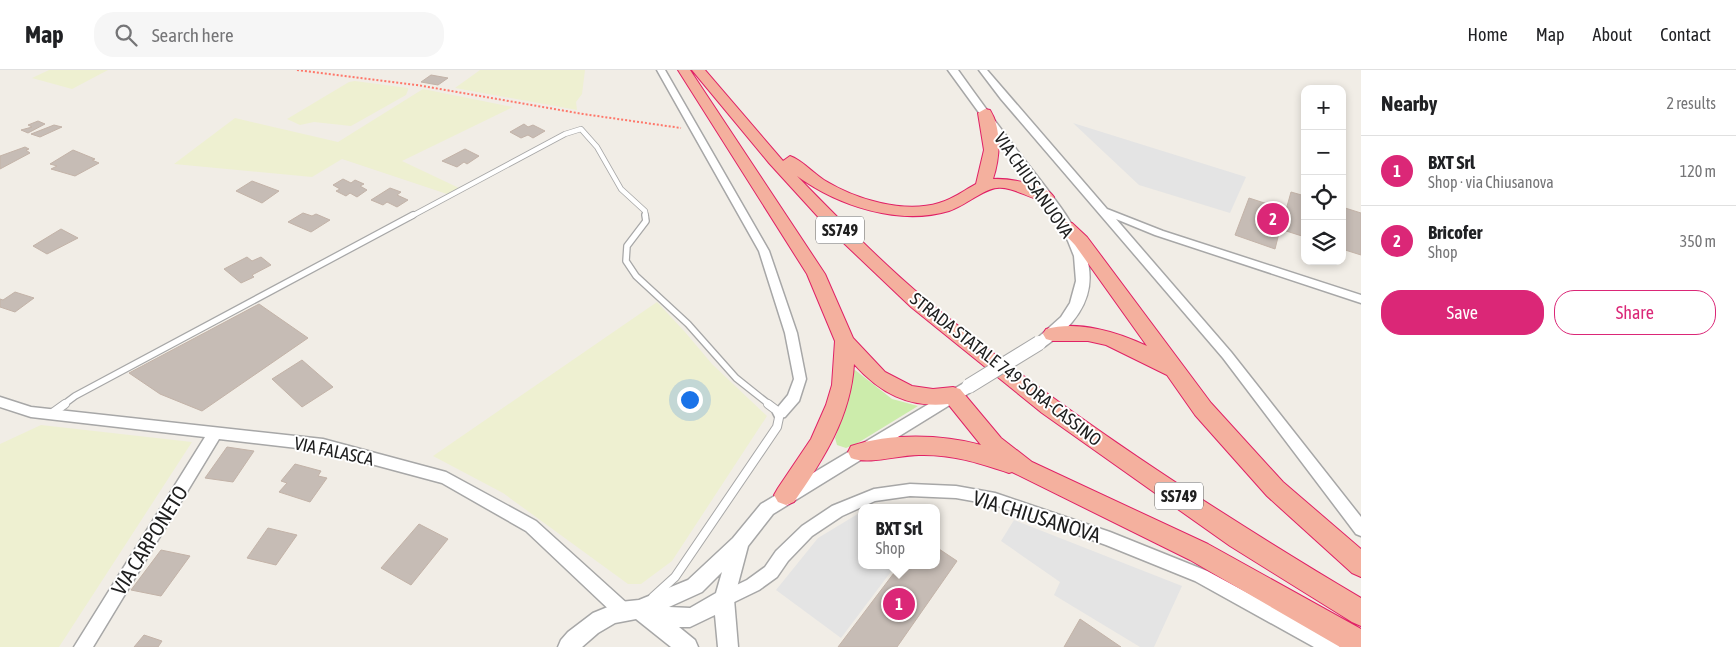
<!DOCTYPE html>
<html lang="en">
<head>
<meta charset="utf-8">
<style>
	:root { --surface:#fff; --page:#f6f6f6; --text:#202124; --muted:#757577; --line:#e0e0e0; --accent:#db2777 }
	body { margin:0; font-family:"Asap Condensed",sans-serif; background:var(--page); color:var(--text) }
	.controls { position:absolute; right:15px; top:15px; display:grid; overflow:hidden; border-radius:10px; box-shadow:0 2px 8px #0003 }
	.controls button { width:45px; height:45px; display:grid; place-items:center; padding:0; border:0; border-bottom:1px solid var(--line); background:var(--surface); color:var(--text); font:25px sans-serif }
	.you { position:absolute; left:689px; top:329px; width:18px; height:18px; margin:-12px; border:4px solid #fff; border-radius:50%; background:#1a73e8; box-shadow:0 0 0 8px #1a73e833 }
	.badge { display:grid; place-items:center; width:32px; height:32px; border-radius:50%; background:var(--accent); color:#fff; font-size:16px; font-weight:700 }
	.pin { position:absolute; translate:-50% -50%; border:2px solid #fff; box-shadow:0 1px 5px #0006 }
	.popup { position:absolute; left:858px; top:434px; width:82px; height:65px; box-sizing:border-box; display:grid; place-content:center; border-radius:10px; background:var(--surface); filter:drop-shadow(0 1px 4px #0005); font-size:16px; white-space:nowrap; color:var(--muted) }
	.popup b { font-size:19px; color:var(--text) }
	.popup::after { content:''; position:absolute; left:50%; top:100%; margin-left:-10px; border:10px solid transparent; border-top-color:var(--surface) }
	.list { margin:0; padding:0; list-style:none }
	h2 { display:flex; justify-content:space-between; align-items:center; height:65px; margin:0; padding:0 20px; font-size:21px }
	h2 small { font-size:16px; font-weight:400; color:var(--muted) }
	.list li { display:grid; grid-template-columns:32px 1fr auto; gap:15px; align-items:center; box-sizing:border-box; height:70px; padding:0 20px; border-top:1px solid var(--line) }
	.list b { display:block; font-size:19px; white-space:nowrap }
	.list p { margin:0; font-size:16px; white-space:nowrap; color:var(--muted) }
	.list em { font-size:16px; font-style:normal; color:var(--muted) }
	.actions { display:flex; gap:10px; padding:15px 20px }
	.actions a { flex:1; padding:11px 0; border:1px solid var(--accent); border-radius:20px; text-align:center; font-size:18px; color:var(--accent) }
	.actions .main { background:var(--accent); color:#fff }
	.icon { flex:none; width:28px; height:28px; fill:none; stroke:currentColor; stroke-width:2; stroke-linecap:round; stroke-linejoin:round }
	.map { position:relative; flex:none; width:1361px; height:577px; overflow:hidden }
	header { display:flex; align-items:center; gap:30px; box-sizing:border-box; height:70px; padding:0 25px; background:var(--surface); border-bottom:1px solid var(--line) }
	header strong { font-size:24px }
	nav { display:flex; gap:28px; margin-inline-start:auto; font-size:18px }
	.search { width:350px; height:45px; background:var(--page); display:flex; align-items:center; gap:12px; box-sizing:border-box; padding:0 18px; border-radius:20px; color:var(--muted); font-size:19px }
	main { display:flex }
	aside { flex:1; background:var(--surface) }
	.map>svg:first-child { display:block }
	.farmland { fill:#eef0d1 }
	.grass { fill:#ccecab }
	.parking { fill:#e4e4e4 }
	.building { fill:#c6bcb5; stroke:#c3b3a8 }
	.lines { fill:none; stroke-linecap:round; stroke-linejoin:round }
	.service-far2-casing { stroke:#a7a7a7; stroke-width:6 }
	.service-far1-casing { stroke:#a7a7a7; stroke-width:8 }
	.service-casing { stroke:#a7a7a7; stroke-width:10 }
	.minor-casing { stroke:#a7a7a7; stroke-width:3 }
	.tertiary-casing { stroke:#a7a7a7; stroke-width:3 }
	.trunk-casing { stroke:#e02166; stroke-width:2 }
	.path { stroke:#fe776a; stroke-width:2; stroke-dasharray:2 2; stroke-linecap:butt }
	.service-far2 { stroke:#fff; stroke-width:4.5 }
	.service-far1 { stroke:#fff; stroke-width:5.5 }
	.service { stroke:#fff; stroke-width:8 }
	.minor { fill:#fff; fill-rule:evenodd }
	.tertiary { fill:#fff; fill-rule:evenodd }
	.trunk { fill:#f4b09e; fill-rule:evenodd }
	.tertiary-bridge-casing { stroke:#a7a7a7; stroke-width:16; stroke-linecap:butt }
	.tertiary-bridge { stroke:#fff; stroke-width:14 }
	.labels { text-anchor:middle; dominant-baseline:central; stroke-width:4; stroke-linejoin:round; paint-order:stroke }
	.shield { fill:#fff; stroke:#636363; stroke-width:1 }
	.shield-label { font-size:16px; font-weight:bold; fill:#202020 }
	.street-label { font-size:18px; fill:#202020; stroke:#fff }
	.near-street-label { font-size:21px; fill:#202020; stroke:#fff }
</style>
</head>
<body>
<header>
<strong>Map</strong>
<div class="search"><svg class="icon" aria-label="search" viewBox="0 0 24 24"><circle cx="10" cy="10" r="6"/><path d="M15 15l6 6"/></svg>Search here</div>
<nav><a>Home</a><a>Map</a><a>About</a><a>Contact</a></nav>
</header>
<main>
<div class="map">
<svg width="1361" height="577" viewBox="0 0 1361 577">
	<rect width="100%" height="100%" fill="#f1ede6"/>
	<path class="farmland" d="M49,0H108L72,19L32,8Z
		M480,0H585L582,24L576,32L577,40L455,18Z
		M355,11L408,18V20L406,25L351,56L314,52L300,55L287,49L349,12Z
		M423,19L513,37L402,91L459,118L447,124L342,89L312,107L174,94L235,48L338,72Z
		M657,232L685,262L712,294L767,346L672,491L641,514H628L503,423L433,386Z
		M41,355L192,372L59,577H0V374Z"/>
	<path class="grass" d="M855,300L892,329L918,336L856,374L846,378L837,375L835,368L847,334L851,301Z"/>
	<path class="parking" d="M1073,53L1246,107L1230,143L1139,115Z
		M861,442L862,495H896L841,568L776,520L818,468Z
		M1014,450L1182,516L1154,577H1140L1054,525L1060,512L1001,471Z"/>
	<path class="building" d="M431,5L448,8L438,15L421,12Z
		M38,51L45,54L28,63L21,60L32,57L28,55Z
		M524,54L528,57L533,55L545,61L533,68L528,65L521,68L510,62Z
		M54,55L62,57L40,67L31,64Z
		M25,77L29,79L26,80L30,83L0,99V86Z
		M465,79L479,86L467,94L464,92L457,97L442,91Z
		M73,80L95,89L92,90L99,93L75,106L51,99L57,96L50,94Z
		M343,109L351,113L355,110L364,114L360,116L367,120L357,127L350,123L346,126L336,121L340,119L333,115Z
		M252,111L279,121L262,133L236,121Z
		M390,118L401,122L397,125L408,130L397,137L387,132L383,135L371,130Z
		M1291,122L1305,126V167L1280,159L1275,179L1235,165L1249,128L1286,140Z
		M1342,137L1361,143V185L1342,179Z
		M303,143L312,146L316,144L330,150L311,162L288,152Z
		M61,159L78,168L47,184L33,176Z
		M247,187L252,191L261,187L271,195L252,205L254,207L241,213L224,199Z
		M15,222L34,228L15,242L0,237V229L3,230Z
		M259,234L308,268L202,341L160,324L129,303Z
		M302,290L333,317L302,337L272,309Z
		M227,377L254,381L233,412L205,408Z
		M295,394L321,401L318,406L327,408L310,432L279,422L287,413L281,411Z
		M419,454L448,469L411,515L381,498Z
		M268,458L297,465L276,495L247,488Z
		M936,477L957,491L897,577H838L900,495H936Z
		M161,480L190,486L161,526L131,520Z
		M1080,549L1121,577H1064Z
		M144,565L162,571L158,577H134Z"/>
	<g class="lines">
		<defs>
			<path id="service-far2" d="M410,147L565,64L581,59L597,77L621,119L645,141L646,147"/>
			<path id="service-far1" d="M645,145L646,151L627,176L626,191L636,206L688,254L736,308L770,335
				M63,335L75,326L413,145"/>
			<path id="service" d="M51,344L65,334
				M653,527L675,507L777,357L780,343L768,334"/>
			<path id="minor" d="M657,0H665L769,181L797,263L806,309L799,331L785,347L780,348L775,347L773,343L788,325L794,309L785,263L759,181Z
				M979,0H987L1107,139L1163,161L1361,225V233L1155,165L1116,149L1231,282L1361,447V466L1356,464L1223,288L1001,29Z
				M0,327L31,337L323,369L446,402L536,451L630,536L632,542L630,548L624,550L618,548L526,461L442,413L323,381L219,369L93,577H74L205,367L31,347L0,337Z
				M910,414L956,416L995,423L1110,462L1207,501L1337,571L1340,577H1314L1195,511L1106,475L995,435L956,428L910,426L875,431L842,446L812,466L788,491L777,507L759,520L724,537L718,534L716,529L718,524L747,510L765,497L776,481L802,456L832,436L874,419Z"/>
			<path id="tertiary" d="M948,0H958C980,31 1003,62 1026,92C1074,154 1132,216 1044,277L1039,278L1034,277L1032,273L1061,247L1070,233L1076,211L1074,186L1068,171L1052,143Z
				M969,310L974,312L977,316L974,320L773,444L748,476L734,529L738,577H718L715,545L690,557H679L695,570L698,577H671L636,549L615,553L598,563L582,577H558L561,570L568,562L593,543L620,532L639,530L688,510L733,468L761,434ZM722,502L716,523L690,538L669,537L702,522Z"/>
			<path id="trunk" d="M678,0H690L825,204L853,268L885,302L912,316L933,319L953,317L960,319L1001,368L1032,392L1208,474L1361,559V577H1340L1190,490L1012,402L1009,403C979,393 952,384 919,385C899,385 869,395 851,388L848,382L851,376C889,363 942,364 981,375L948,334C908,338 880,323 854,294C851,347 823,390 794,432L786,435L778,432L774,425L778,418L811,369L826,335L832,315L835,271L807,204Z
				M692,0H705L783,91L790,86C802,90 813,103 824,110C855,129 903,144 939,133C953,129 963,121 976,114L984,80L978,43L985,39L990,40C1002,59 1000,88 993,109C1008,108 1045,114 1054,127L1052,130C1035,134 1016,116 997,118C983,119 965,136 949,141C899,156 838,136 797,106C838,148 880,191 925,229C1061,341 1210,438 1361,528V556L1352,552L1230,476L1042,343L911,237L831,161L769,93Z
				M1066,152L1072,153L1087,167L1211,333L1283,412L1361,479V507L1352,503L1267,426L1195,345L1167,305L1106,275L1088,271H1053L1046,269L1043,264L1046,259C1078,250 1118,262 1147,276L1075,175L1058,157L1060,153Z"/>
		</defs>
		<use href="#service-far2" class="service-far2-casing"/>
		<use href="#service-far1" class="service-far1-casing"/>
		<use href="#service" class="service-casing"/>
		<use href="#minor" class="minor-casing"/>
		<use href="#tertiary" class="tertiary-casing"/>
		<use href="#trunk" class="trunk-casing"/>
		<path class="path" d="M297,0L417,15L583,44L681,58"/>
		<use href="#service-far2" class="service-far2"/>
		<use href="#service-far1" class="service-far1"/>
		<use href="#service" class="service"/>
		<use href="#minor" class="minor"/>
		<use href="#tertiary" class="tertiary"/>
		<use href="#trunk" class="trunk"/>
		<defs>
			<path id="tertiary-bridge" d="M969,316L1039,273"/>
		</defs>
		<use href="#tertiary-bridge" class="tertiary-bridge-casing"/>
		<use href="#tertiary-bridge" class="tertiary-bridge"/>
	</g>
	<g class="labels">
		<g class="shield">
			<rect x="816" y="146.5" width="48" height="27" rx="4"/>
			<rect x="1155" y="412.5" width="48" height="27" rx="4"/>
		</g>
		<g class="shield-label">
			<text x="840" y="160">SS749</text>
			<text x="1179" y="426">SS749</text>
		</g>
		<g class="street-label">
			<text transform="translate(1034 115) rotate(55)">VIA CHIUSANUOVA</text>
			<text transform="translate(1006 299) rotate(38)">STRADA STATALE 749 SORA-CASSINO</text>
			<text transform="translate(334 381) rotate(12)">VIA FALASCA</text>
		</g>
		<g class="near-street-label">
			<text transform="translate(1037 446) rotate(17)">VIA CHIUSANOVA</text>
			<text transform="translate(149 470) rotate(-58)">VIA CARPONETO</text>
		</g>
	</g>
</svg>
<div class="controls">
<button>+</button>
<button>−</button>
<button><svg class="icon" aria-label="locate" viewBox="0 0 24 24"><circle cx="12" cy="12" r="6"/><path d="M12 2v4M12 18v4M2 12h4M18 12h4"/></svg></button>
<button><svg class="icon" aria-label="layers" viewBox="0 0 24 24"><path d="M12 4l9 5-9 5-9-5zM3 14l9 5 9-5"/></svg></button>
</div>
<div class="you"></div>
<div class="pin badge" style="left:899px;top:534px">1</div>
<div class="popup"><b>BXT Srl</b>Shop</div>
<div class="pin badge" style="left:1273px;top:149px">2</div>
</div>
<aside>
<h2>Nearby<small>2 results</small></h2>
<ul class="list">
<li><span class="badge">1</span><div><b>BXT Srl</b><p>Shop · via Chiusanova</p></div><em>120 m</em></li>
<li><span class="badge">2</span><div><b>Bricofer</b><p>Shop</p></div><em>350 m</em></li>
</ul>
<div class="actions"><a class="main">Save</a><a>Share</a></div>
</aside>
</main>
</body>
</html>
